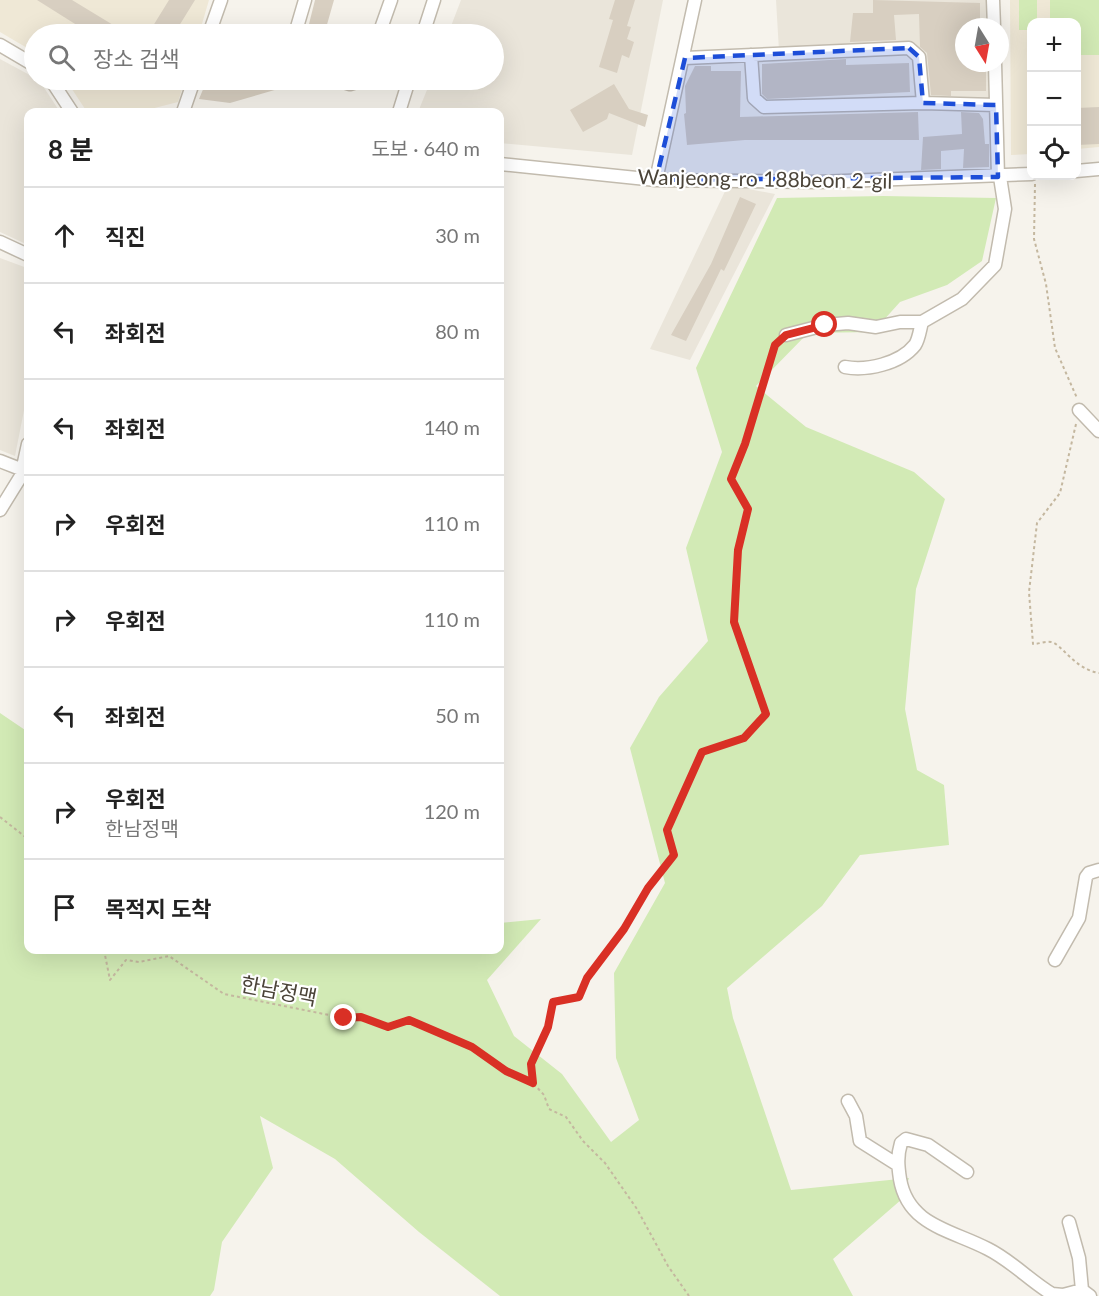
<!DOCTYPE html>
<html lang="ko">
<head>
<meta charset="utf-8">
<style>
	:root { --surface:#fff; --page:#f6f6f6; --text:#222; --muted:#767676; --line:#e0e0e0 }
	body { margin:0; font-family:Lato,"Noto Sans KR",sans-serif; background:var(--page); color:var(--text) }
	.controls { position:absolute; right:18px; top:18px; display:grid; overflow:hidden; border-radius:12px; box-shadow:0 6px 24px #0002 }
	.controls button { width:54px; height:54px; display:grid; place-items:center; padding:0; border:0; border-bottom:2px solid var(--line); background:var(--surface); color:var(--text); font:30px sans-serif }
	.compass { position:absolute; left:955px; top:18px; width:54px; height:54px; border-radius:50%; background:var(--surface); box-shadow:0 6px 24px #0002; rotate:169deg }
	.stop { position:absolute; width:18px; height:18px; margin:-14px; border:4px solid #d93025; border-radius:50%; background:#fff }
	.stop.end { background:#d93025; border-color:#fff; box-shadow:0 2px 6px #0008 }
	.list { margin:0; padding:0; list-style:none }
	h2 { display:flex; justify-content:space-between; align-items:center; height:78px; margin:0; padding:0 24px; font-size:26px }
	h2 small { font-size:20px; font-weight:400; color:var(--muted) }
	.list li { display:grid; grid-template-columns:39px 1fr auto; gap:18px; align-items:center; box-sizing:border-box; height:96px; padding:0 24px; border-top:2px solid var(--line) }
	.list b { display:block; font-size:22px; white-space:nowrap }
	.list p { margin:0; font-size:20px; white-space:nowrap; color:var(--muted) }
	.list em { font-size:20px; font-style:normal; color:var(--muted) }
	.icon { flex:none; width:33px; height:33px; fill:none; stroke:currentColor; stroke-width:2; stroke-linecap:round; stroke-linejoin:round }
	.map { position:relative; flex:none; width:1099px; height:1296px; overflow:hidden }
	.search { position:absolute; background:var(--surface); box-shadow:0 6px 24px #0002; left:24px; top:24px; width:480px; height:66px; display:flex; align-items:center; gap:15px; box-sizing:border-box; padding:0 21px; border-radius:33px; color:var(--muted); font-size:22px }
	.panel { position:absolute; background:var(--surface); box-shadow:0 6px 24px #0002; left:24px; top:108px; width:480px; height:846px; border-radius:12px }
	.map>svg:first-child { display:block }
	.residential { fill:#eae5da }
	.education { fill:#efe8d6 }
	.green { fill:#d2eab5 }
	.building { fill:#d8cfc1 }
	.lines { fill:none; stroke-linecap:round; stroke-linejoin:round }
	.minor-casing { stroke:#c2bbae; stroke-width:15 }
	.path { stroke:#c4b79f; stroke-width:2; stroke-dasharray:3 3; stroke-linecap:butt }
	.minor { stroke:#fff; stroke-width:12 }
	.route { stroke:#d93025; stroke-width:8 }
	.marked { fill:#1d4ed8; fill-opacity:0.2; stroke:#1d4ed8; stroke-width:4.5; stroke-dasharray:12 8; stroke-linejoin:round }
	.labels { text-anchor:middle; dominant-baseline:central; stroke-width:4.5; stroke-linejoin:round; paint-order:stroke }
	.street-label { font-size:21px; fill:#4b4439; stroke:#fff }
</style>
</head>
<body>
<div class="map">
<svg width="1099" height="1296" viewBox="0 0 1099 1296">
	<rect width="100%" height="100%" fill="#f6f3ec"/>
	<path class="residential" d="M461,0H663L632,155L500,143V112H418L431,80H494V34H448Z
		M776,0H989L991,27H964V63H992L994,103L924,101L922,56L909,46L779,51Z
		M0,59L39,80L60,112H28V245L0,232Z
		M728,185L775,194L690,360L650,349Z
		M0,258L27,268L28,272V390L15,456L0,450Z"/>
	<path class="education" d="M0,0H209L199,34H34V52L0,32Z
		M1010,0H1099V147L1077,149L1076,22H1032L1031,154L1011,155Z
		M66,80H185L178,102L139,112H87Z"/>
	<path class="green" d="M1019,0H1037V22H1032L1031,30H1019Z
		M1050,0H1099V55H1077L1076,22H1050Z
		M883,196L996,198L982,261L947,285L900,302L873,332L808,333L756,386L806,427L914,472L945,499L916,589L905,709L917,770L944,785L949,845L860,855L822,906L727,988L733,1018L791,1190L909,1178L902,1199L833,1259L853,1296H500L419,1232L335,1159L260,1116L273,1168L222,1242L214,1290L210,1296H0V713L28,732V950H500V923L541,919L487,980L514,1036L562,1074L611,1142L639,1120L616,1058L614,973L665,883L630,748L659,697L708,641L686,548L722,452L696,368L777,198Z"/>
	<path class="building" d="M37,0H72L128,34H91Z
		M169,0H195L174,34H148Z
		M315,0H334L326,28L309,24Z
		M615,0H635L627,26L631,27L627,39L634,42L629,58L622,55L617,73L599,67L613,20L609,19Z
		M873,0L980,3V25L964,26V63H981V71L986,70V91H951V96L931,95L927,53L920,47L919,14L894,15L896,40L850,42L853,13H873Z
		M846,59V65L909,63L910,92L767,99L762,94V64Z
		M695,66H711V71H741L740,117L918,112L919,140H745L687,145L684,114L686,113L685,86Z
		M207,80L241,87L242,80H280L278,89L230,103L199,99Z
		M614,84L629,109L648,115L645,127L609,113L607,119L583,132L570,110Z
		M1099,107V144L1077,145V108Z
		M961,112L979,113L983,119L985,144H989V167L963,168L964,149L941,151V169L921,170L923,137L962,134Z
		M740,197L756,204L724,271L721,269L686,341L671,335L711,264Z"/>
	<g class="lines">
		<defs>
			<path id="minor" d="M993,0L994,27
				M209,34L221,0
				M295,34L305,0
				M379,34L391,0
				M423,34L434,0
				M0,45L34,65
				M751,55L754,98L764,107L923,103L996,105
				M685,58L909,48L919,57L923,103
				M995,63L998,177
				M51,80L72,112
				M337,80L350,84L363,80
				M186,112H183L194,80
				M399,112L409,80
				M500,164L656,180L818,182L1032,174
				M1076,171L1099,169
				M656,180L695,0
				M0,242L28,255
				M786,335L825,325L848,323L876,327L900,322H922
				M845,367C866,371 900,364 915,345C919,339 920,329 922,322L962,299L995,265L1005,209L1000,177
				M1079,410L1099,431
				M0,461L23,470
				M0,510L21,476L28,444
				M1055,960L1079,918L1086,877L1089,873L1099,870
				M848,1101L856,1116L860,1141L898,1165
				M967,1172L928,1145L906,1139L901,1143C897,1156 898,1166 900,1179C908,1226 952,1230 988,1249C1012,1261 1030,1281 1052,1294L1063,1295L1082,1290
				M1069,1222L1079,1258L1082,1290L1090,1296"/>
		</defs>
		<use href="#minor" class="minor-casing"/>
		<path class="path" d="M1035,184L1034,239L1046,284L1055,348L1077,398
			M1076,424L1060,493L1037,523L1029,592L1033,644C1039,644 1045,641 1051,642C1061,643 1074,669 1099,673
			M0,817L28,839
			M104,950L110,980L126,960L139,962L169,956L224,994L344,1018L361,1017L388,1027L409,1020L472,1047L506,1071L533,1083L544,1095L549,1109L566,1117L583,1141L605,1163L637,1209L668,1266L689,1296
			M533,1083L531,1064L548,1027L553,1002L579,997L587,978L624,929L648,888L674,855L667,830L702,752L744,738L766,714L734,622L738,551L748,509L731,479L778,343"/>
		<use href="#minor" class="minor"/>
	</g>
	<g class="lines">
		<path class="route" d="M344,1018L361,1017L388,1027L409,1020L472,1047L506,1071L533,1083L531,1064L548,1027L553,1002L579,997L587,978L624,929L648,888L674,855L667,830L702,752L744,738L766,714L734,622L738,550L748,509L731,479L745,444L775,345L786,335L825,325"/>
	</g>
	<path class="marked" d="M909,48L919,57L923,103L996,105L998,177L656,180L685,58Z"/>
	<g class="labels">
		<g class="street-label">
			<text transform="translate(765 178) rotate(1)">Wanjeong-ro 188beon 2-gil</text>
			<text transform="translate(279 990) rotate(11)">한남정맥</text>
		</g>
	</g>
</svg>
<div class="controls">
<button>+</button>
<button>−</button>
<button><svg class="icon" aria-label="locate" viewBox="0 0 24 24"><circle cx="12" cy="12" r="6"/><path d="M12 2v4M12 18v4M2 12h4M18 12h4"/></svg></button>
</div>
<svg class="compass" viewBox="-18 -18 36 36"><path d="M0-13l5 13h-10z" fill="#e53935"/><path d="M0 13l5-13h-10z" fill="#767676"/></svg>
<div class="stop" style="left:825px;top:325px"></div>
<div class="stop end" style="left:344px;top:1018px"></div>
<div class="search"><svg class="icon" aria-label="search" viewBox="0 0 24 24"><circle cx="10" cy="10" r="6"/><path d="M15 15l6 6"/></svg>장소 검색</div>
<section class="panel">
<h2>8 분<small>도보 · 640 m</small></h2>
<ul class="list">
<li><svg class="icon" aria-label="ahead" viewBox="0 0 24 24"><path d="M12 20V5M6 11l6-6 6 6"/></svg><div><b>직진</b></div><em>30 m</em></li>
<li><svg class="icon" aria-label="left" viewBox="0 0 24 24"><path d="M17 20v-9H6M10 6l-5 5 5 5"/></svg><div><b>좌회전</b></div><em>80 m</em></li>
<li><svg class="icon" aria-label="left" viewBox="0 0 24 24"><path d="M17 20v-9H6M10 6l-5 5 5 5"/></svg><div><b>좌회전</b></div><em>140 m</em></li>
<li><svg class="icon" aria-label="right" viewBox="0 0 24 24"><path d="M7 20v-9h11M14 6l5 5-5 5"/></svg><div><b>우회전</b></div><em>110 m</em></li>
<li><svg class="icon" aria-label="right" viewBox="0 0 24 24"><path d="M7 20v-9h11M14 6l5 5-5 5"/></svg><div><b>우회전</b></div><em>110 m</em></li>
<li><svg class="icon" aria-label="left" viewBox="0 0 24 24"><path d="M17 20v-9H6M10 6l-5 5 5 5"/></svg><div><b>좌회전</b></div><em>50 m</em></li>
<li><svg class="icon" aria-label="right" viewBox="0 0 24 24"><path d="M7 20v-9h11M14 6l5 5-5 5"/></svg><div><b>우회전</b><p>한남정맥</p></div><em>120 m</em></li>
<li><svg class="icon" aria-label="arrive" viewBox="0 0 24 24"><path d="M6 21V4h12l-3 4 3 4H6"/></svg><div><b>목적지 도착</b></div></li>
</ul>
</section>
</div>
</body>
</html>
